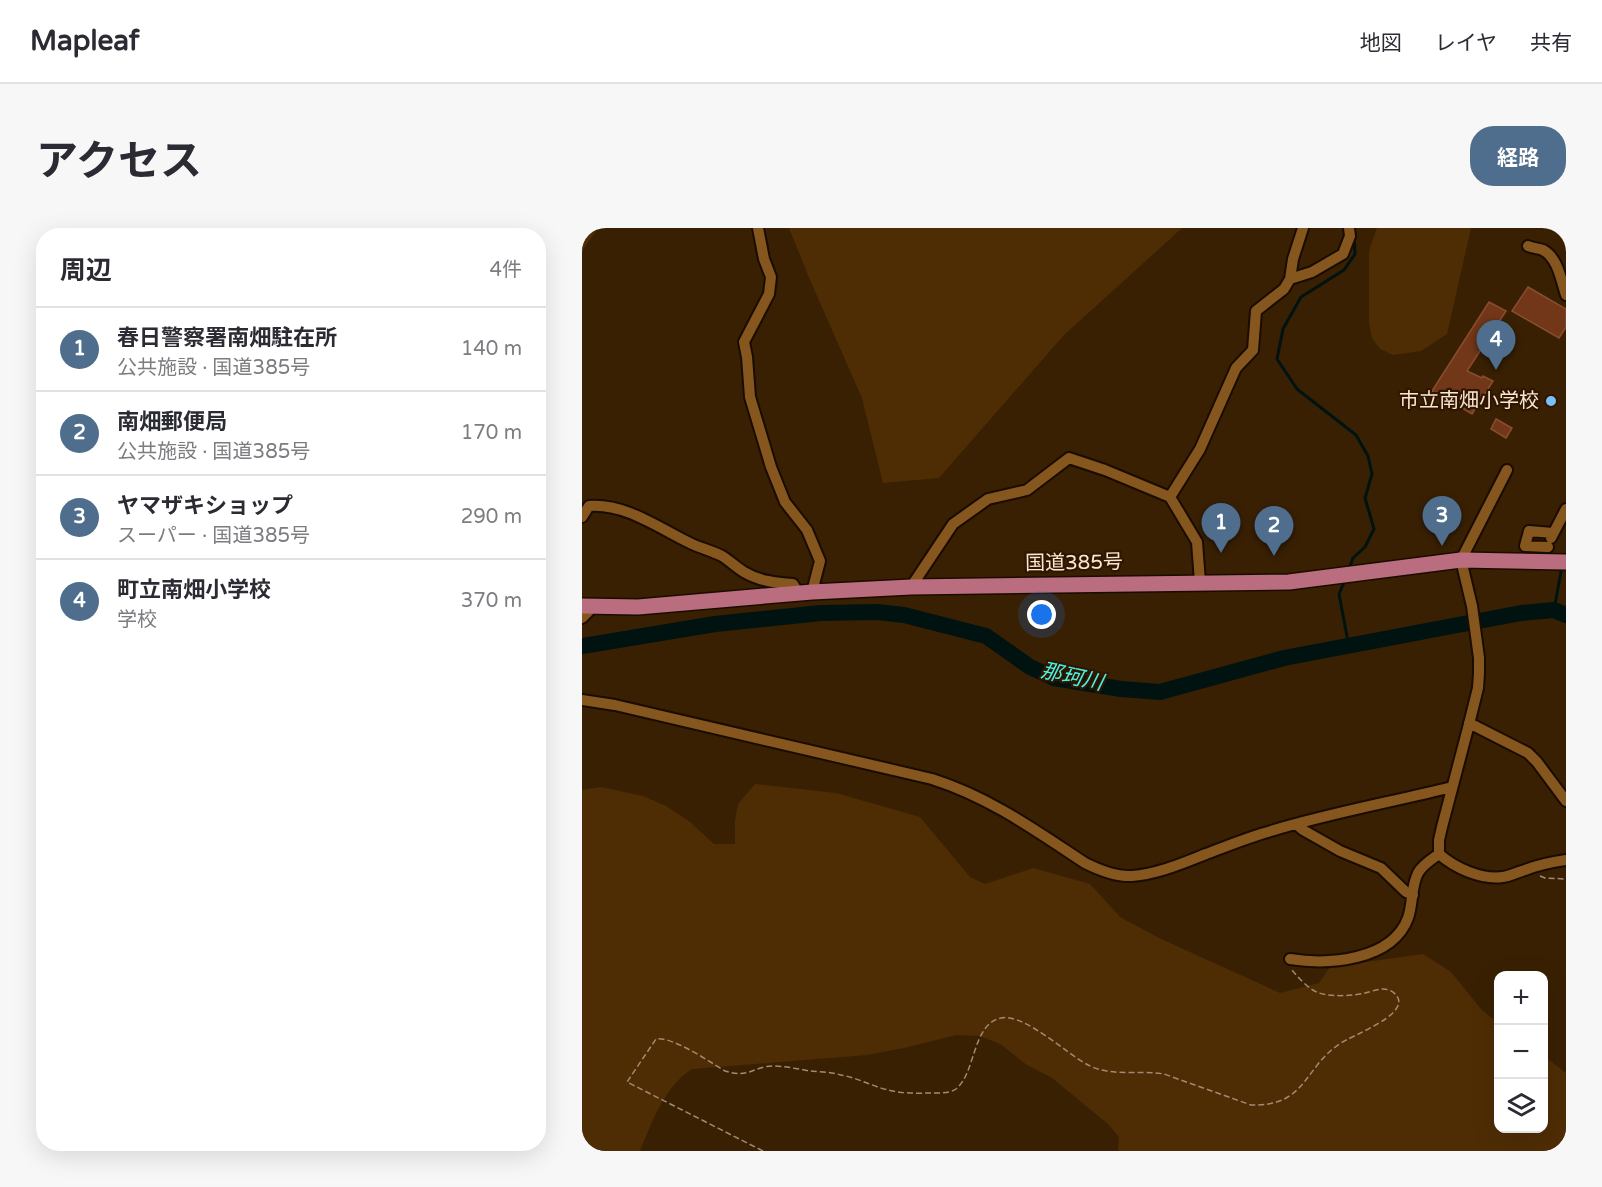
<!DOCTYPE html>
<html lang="ja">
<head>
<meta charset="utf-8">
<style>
	:root { --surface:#fff; --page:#f7f7f7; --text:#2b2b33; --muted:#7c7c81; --line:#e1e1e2; --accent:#4f6d8c }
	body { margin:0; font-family:"Varela Round","Noto Sans JP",sans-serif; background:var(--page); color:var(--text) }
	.controls { position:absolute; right:18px; bottom:18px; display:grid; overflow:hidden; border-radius:12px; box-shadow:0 6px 24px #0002 }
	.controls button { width:54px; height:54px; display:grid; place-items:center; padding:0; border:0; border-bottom:2px solid var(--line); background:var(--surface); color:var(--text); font:30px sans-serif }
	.you { position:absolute; left:460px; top:387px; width:21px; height:21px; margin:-15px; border:4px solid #fff; border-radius:50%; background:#1a73e8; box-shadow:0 0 0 9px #1a73e833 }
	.badge { display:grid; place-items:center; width:39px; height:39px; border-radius:50%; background:var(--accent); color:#fff; font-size:20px; font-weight:700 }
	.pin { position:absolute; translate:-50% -50px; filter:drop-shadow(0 2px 3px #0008) }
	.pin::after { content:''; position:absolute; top:32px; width:21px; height:18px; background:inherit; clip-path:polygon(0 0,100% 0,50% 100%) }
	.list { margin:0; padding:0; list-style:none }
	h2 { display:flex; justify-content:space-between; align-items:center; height:78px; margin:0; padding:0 24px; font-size:26px }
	h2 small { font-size:20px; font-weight:400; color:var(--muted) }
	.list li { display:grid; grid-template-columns:39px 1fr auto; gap:18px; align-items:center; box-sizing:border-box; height:84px; padding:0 24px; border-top:2px solid var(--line) }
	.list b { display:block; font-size:22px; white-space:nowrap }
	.list p { margin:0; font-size:20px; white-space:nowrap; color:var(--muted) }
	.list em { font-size:20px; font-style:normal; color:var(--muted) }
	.icon { flex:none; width:33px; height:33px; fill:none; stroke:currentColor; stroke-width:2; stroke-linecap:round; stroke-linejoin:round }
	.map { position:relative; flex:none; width:984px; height:923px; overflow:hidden; border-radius:24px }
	header { display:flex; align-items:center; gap:36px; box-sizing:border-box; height:84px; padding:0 30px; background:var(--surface); border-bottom:2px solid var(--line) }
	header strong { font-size:28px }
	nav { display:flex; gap:33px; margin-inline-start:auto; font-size:21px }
	.intro { display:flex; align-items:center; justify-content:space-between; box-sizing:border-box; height:144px; padding:0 36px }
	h1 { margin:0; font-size:42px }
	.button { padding:15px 27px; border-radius:24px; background:var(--accent); color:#fff; font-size:21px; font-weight:700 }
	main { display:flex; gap:36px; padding:0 36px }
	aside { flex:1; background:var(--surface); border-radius:24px; box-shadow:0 6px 24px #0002 }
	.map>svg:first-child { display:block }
	.green { fill:#4e2d05 }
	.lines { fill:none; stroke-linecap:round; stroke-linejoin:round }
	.stream { stroke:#011311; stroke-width:3 }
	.river { stroke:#011311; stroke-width:16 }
	.building { fill:#723718; stroke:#8a4d2e; stroke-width:1.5 }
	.minor-casing { stroke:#1a0c00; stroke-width:14 }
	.highway-casing { stroke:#1a0c00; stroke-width:18 }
	.path { stroke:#a18a71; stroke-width:1.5; stroke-dasharray:6 3; stroke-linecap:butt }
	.minor { stroke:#85561e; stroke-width:10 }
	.highway { stroke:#ba6d7e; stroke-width:15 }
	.poi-dot { fill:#7bbef8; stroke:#2e1600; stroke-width:2 }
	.labels { text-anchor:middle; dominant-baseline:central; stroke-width:4.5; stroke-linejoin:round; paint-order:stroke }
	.poi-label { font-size:20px; fill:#fce6d0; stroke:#2e1600; text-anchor:end }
	.street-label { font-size:20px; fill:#fce6d0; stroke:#2e1600 }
	.water-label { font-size:21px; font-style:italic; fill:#4af2e3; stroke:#2e1600 }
</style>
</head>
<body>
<header>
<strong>Mapleaf</strong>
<nav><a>地図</a><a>レイヤ</a><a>共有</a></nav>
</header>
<div class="intro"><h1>アクセス</h1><a class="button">経路</a></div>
<main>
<aside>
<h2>周辺<small>4件</small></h2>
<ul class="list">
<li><span class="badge">1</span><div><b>春日警察署南畑駐在所</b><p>公共施設 · 国道385号</p></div><em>140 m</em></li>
<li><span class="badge">2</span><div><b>南畑郵便局</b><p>公共施設 · 国道385号</p></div><em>170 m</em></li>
<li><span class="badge">3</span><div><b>ヤマザキショップ</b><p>スーパー · 国道385号</p></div><em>290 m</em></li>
<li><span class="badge">4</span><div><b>町立南畑小学校</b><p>学校</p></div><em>370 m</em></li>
</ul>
</aside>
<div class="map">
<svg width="984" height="923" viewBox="0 0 984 923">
	<rect width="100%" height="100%" fill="#392003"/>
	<path class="green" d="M0,0H16L0,23Z
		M207,0H600L482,107L357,250L301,255L280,170L228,52Z
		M795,0H889L865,106L839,123L811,127L798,121L790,110L787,96V23Z
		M173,556L254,565L338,589L388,649L403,656L451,640L508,656L538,689L577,710L698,765L737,755L748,739L841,726L869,744L899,781L916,795V900H962V828L984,845V923H536L537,909L526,896L470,850L445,837L418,816L398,808L374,807L322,820L285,827L110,841C82,859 70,894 58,923H0V562L19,559L61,568L84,578L108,594L132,616H153V593L156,576Z"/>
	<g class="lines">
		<path class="stream" d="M766,343L771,330L783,319L792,301L783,270L790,246L786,228L774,207L715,161L695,131L701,101L719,69L762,42L773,26L772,8
			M763,352L757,366L767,419
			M972,382L980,338"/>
		<path class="river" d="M0,418L133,396L239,385L295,384L322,387L404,408L448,439L472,450L539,461L578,464L702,430L939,385L972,382L984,387"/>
	</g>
	<path class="building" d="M946,59L984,81V99L977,110L930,83Z
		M907,74L924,83L885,143L900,150L901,148L911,153L890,186L866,171L865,172L850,163Z
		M914,191L930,200L924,210L909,201Z"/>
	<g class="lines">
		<defs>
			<path id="minor" d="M176,0L182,31L189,49L187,66L162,114L165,129L168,169L189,239L203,274L225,302L238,333L230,364
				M946,18C950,20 956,20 961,22C976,30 979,52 984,67
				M708,51L730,44L761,26L768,8L767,0
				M925,242L879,332L890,378L897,430V445L896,460L886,500L860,599L857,612V626C873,640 899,652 921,649C929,648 935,644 943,642C956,637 970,634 984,632
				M588,269L618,221L654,140L671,122L674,83L702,61L708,51L711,31L721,0
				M0,289L7,278C44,275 78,301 110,316C119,320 130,323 140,328C148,333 154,339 162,344C177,353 194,355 211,356L217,366
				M969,310L984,281
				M966,319L943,318L947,303L971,305
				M329,359L371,296L406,271L445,262L487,230L523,242L588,269L615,314L618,354
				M0,390L7,383L4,378
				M0,472L33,477L350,551C407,569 453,602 503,635C517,642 534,649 550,648C576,646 601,635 624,626C645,618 667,609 689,603C748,585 810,574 870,559
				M887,495L946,525L955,534L984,573
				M714,596L721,602L758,623L799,640L824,664L831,667
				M708,731C746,737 810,733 826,690C831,676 829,658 836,645C840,637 850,631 857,626"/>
			<path id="highway" d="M0,378L56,379L230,364L329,359L707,354L879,332L984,334"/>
		</defs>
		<use href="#minor" class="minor-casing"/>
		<use href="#highway" class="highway-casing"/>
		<path class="path" d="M958,648L963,650L984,651
			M181,923L45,854L74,811C90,808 128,834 143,843C168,851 171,838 191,838C203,838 216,841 228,843C238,844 249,844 259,847C277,850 293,860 311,863C325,866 339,865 352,865C360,865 368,865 374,861C394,845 390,796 419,790C442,785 485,826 506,837C528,849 558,842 582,846L669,877C725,879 722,838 759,815C771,807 824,788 816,770C813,764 807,761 801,761C795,761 788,764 783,765C769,768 751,769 737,765C726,761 717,750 709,741"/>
		<use href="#minor" class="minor"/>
		<use href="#highway" class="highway"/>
	</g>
	<circle class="poi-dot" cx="969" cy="173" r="6"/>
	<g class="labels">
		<g class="poi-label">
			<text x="957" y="173">市立南畑小学校</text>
		</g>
		<g class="street-label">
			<text transform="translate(492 335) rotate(-1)">国道385号</text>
		</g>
		<g class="water-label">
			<text transform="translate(490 449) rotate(12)">那珂川</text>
		</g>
	</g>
</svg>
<div class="controls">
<button>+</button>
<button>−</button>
<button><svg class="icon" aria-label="layers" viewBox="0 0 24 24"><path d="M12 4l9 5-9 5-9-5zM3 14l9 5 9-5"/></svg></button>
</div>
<div class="you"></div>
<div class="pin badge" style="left:639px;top:325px">1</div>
<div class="pin badge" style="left:692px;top:328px">2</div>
<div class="pin badge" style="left:860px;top:318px">3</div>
<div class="pin badge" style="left:914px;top:142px">4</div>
</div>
</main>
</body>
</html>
